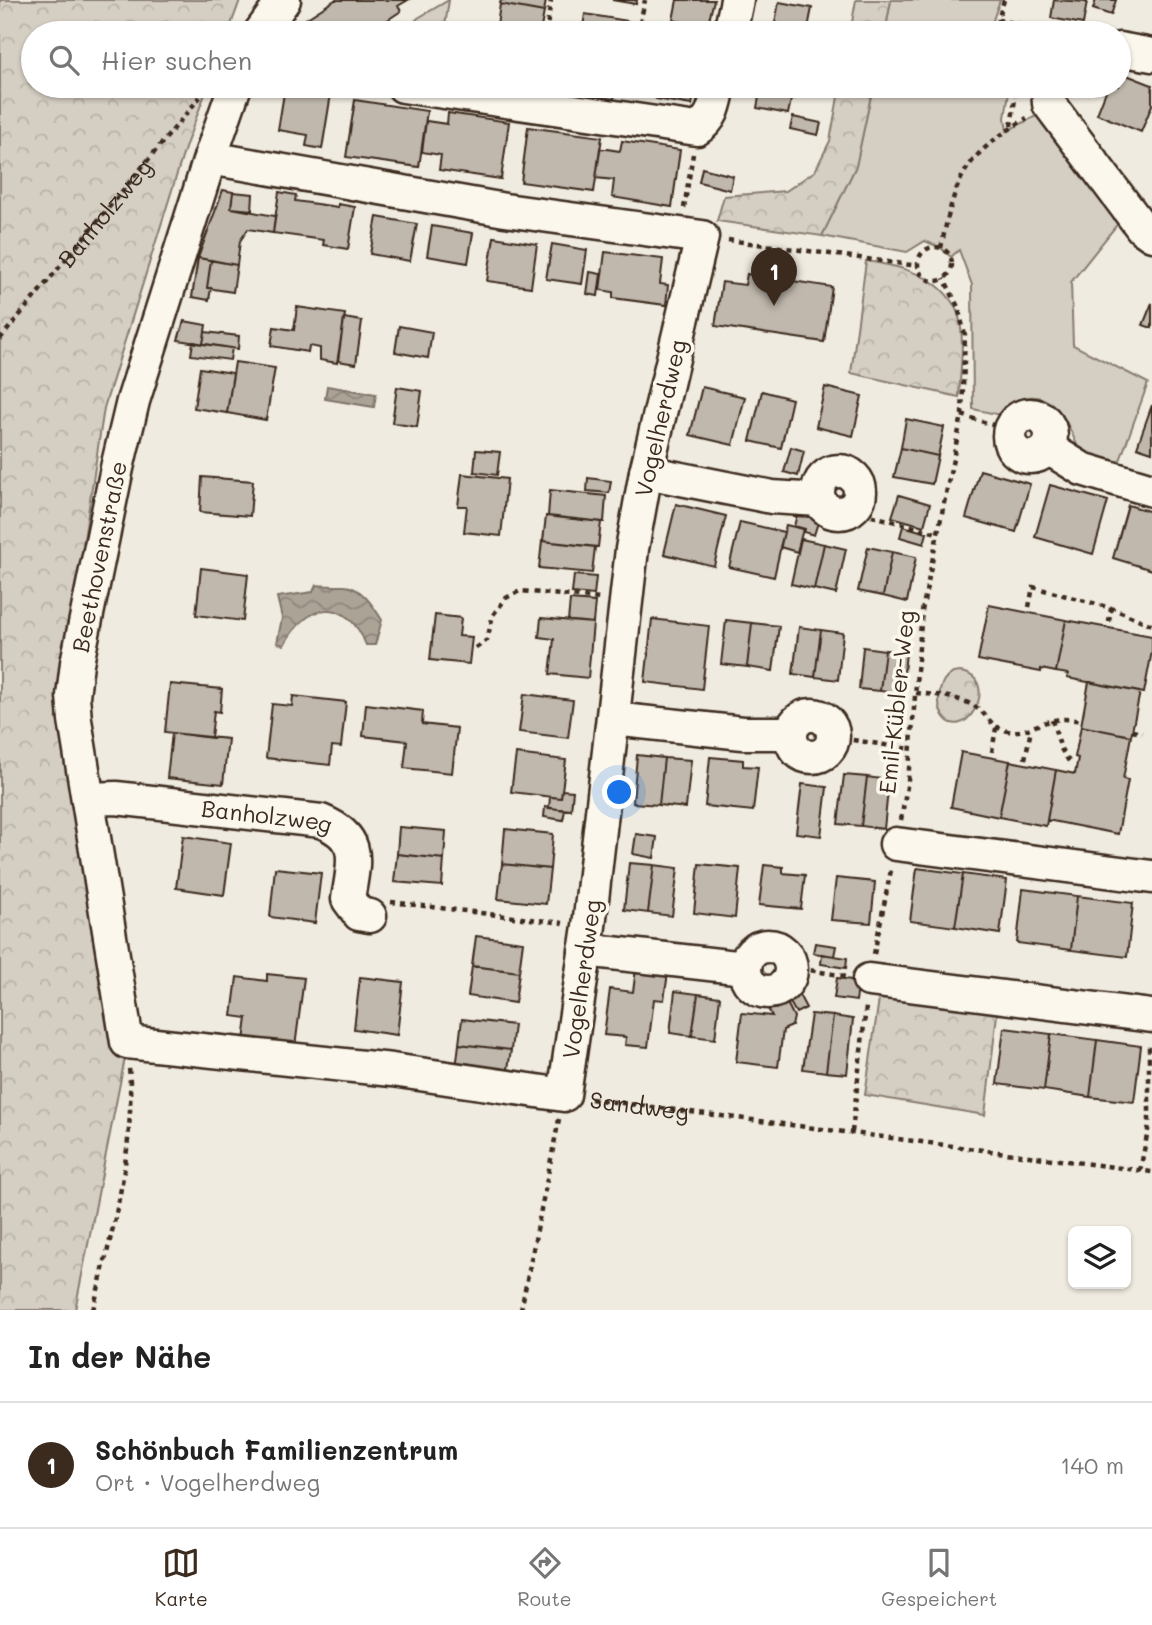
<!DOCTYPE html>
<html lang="de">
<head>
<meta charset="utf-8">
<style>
	:root { --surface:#fff; --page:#f2f2f2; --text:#222; --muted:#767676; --line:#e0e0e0; --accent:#3b2a1e }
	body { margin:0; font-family:Mali,sans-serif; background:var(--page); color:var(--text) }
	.controls { position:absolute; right:21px; bottom:21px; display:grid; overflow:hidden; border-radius:10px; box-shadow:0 2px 5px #0004 }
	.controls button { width:63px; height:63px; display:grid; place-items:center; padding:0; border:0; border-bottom:2px solid var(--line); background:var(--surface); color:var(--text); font:35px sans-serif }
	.you { position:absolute; left:620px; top:793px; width:24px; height:24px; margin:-18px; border:5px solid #fff; border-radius:50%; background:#1a73e8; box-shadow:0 0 0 10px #1a73e833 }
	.badge { display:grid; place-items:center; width:46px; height:46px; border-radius:50%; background:var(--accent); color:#fff; font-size:23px; font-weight:700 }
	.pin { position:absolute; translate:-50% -58px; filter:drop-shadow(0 2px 4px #0008) }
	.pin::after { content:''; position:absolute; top:37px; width:24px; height:21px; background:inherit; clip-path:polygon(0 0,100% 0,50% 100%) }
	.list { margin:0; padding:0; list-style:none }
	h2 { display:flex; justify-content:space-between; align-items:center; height:91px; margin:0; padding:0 28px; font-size:30px }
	h2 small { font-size:23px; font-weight:400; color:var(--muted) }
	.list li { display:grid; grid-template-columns:46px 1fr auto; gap:21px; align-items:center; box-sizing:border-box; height:126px; padding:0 28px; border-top:2px solid var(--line) }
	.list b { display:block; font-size:26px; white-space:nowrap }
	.list p { margin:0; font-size:23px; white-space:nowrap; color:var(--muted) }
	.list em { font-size:23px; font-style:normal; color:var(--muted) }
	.icon { flex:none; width:38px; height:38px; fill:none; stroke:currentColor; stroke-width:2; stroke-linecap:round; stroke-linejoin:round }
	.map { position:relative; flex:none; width:1152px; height:1310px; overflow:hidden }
	.search { position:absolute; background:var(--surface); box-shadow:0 2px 5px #0004; left:21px; right:21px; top:21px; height:77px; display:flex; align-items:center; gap:18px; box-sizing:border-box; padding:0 24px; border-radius:38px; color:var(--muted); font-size:26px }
	.sheet { height:217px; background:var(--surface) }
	nav { display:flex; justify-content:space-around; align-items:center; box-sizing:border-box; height:98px; border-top:2px solid var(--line); background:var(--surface); font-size:19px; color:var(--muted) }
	nav a { display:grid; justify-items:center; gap:4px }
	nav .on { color:var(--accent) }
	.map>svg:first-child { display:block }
	.green { fill:#d5cec3; stroke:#887c70; stroke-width:2 }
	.forest { fill:url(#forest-crowns); stroke:#887c70; stroke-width:2 }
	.water { fill:url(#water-waves); stroke:#7f7367; stroke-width:2 }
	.building { fill:#c0b8ad; stroke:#3b2a1e; stroke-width:2 }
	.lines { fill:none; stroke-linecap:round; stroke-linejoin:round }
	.minor-casing { stroke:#3b2a1e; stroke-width:37 }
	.path { stroke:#3b2a1e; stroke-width:4.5; stroke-dasharray:5 5; stroke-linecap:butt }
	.minor { stroke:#fbf7ec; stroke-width:32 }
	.labels { text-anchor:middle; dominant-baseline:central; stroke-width:7; stroke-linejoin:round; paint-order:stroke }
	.street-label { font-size:23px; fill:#3b2a1e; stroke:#fbf7ec }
</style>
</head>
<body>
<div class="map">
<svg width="1152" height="1310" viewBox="0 0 1152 1310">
	<defs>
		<pattern id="forest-crowns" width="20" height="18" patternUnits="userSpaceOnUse" patternTransform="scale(1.75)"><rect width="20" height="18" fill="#d5cec3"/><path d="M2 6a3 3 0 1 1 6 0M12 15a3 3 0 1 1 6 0" fill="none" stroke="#b8b1a7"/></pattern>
		<pattern id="water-waves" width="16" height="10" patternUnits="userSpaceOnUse" patternTransform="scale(1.75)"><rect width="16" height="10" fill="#aca397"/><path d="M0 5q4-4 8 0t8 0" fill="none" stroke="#8d857b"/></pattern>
	</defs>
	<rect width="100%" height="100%" fill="#f0ebe0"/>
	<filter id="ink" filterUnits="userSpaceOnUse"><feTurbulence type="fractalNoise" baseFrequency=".0143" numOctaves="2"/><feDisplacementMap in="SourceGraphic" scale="14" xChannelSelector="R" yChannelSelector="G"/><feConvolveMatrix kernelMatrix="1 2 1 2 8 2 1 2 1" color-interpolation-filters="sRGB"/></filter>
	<g filter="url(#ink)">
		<path class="green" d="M891,0H1000L992,23L1020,28L1019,33H885Z
			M873,86H1010L1005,118L1007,131L1044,112L1124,216L1071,282L1073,345L1148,383L1118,466L1079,450C1074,438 1069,424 1061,414C1044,390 1016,392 1000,415L973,409L972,285L959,250L951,257L941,248L925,241L907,252L822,236L856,166Z"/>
		<path class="forest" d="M0,0H240L228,33H33V86H208L186,145L104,408L57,717L117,1047L127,1048L75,1310H0Z
			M449,0L444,33H403L418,18Z
			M856,0H891L885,33H850Z
			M840,86H873L856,166L822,236L717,221L724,196L786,191L815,171L830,141Z
			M866,261C900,266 941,275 957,311C966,332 960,373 959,397L851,373Z
			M960,672C1005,678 961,752 941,712C937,703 939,689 944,680L953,673Z
			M888,991L998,1006L985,1115L865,1095L879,999Z"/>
		<path class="water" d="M327,386L376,394L374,407L325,399Z
			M316,585C326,586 334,586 344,586C361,586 374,607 382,620L375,645H366C346,595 308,602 284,645L277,643L282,618L277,597L313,592Z"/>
		<path class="building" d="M335,0H408L398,6L401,11L368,33H305L298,24Z
			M501,0H546L544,12L500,4Z
			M612,0H637L636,4Z
			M677,0H714L707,28L673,20Z
			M1054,0L1087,2L1083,24L1051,18Z
			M1096,0H1116L1111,15L1093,9Z
			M779,2L812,8L807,33H773Z
			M500,4L544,12L540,33L497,26Z
			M585,14L628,21L626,33H582Z
			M497,26L537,33H495Z
			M1119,72L1152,85V105L1141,132L1097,114L1108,86H1119Z
			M545,86H574L573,99L544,95Z
			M575,86H585L584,95L574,94Z
			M586,86H616L613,105L584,101Z
			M659,86H695L692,105L656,99Z
			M761,86H794L788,114L757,108Z
			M285,87L331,94L322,149L306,146L308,135L278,130Z
			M355,100L427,111L419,167L346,157Z
			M448,113L509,122L501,179L439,170L441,155L422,152L426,121L447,124Z
			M793,117L821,123L818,135L790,129Z
			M528,127L602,137L594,192L521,182Z
			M622,141L680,150L672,207L612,197L614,180L596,178L600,148L620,151Z
			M702,168L733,176L730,190L699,182Z
			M223,190L233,192L231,208L275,216L273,233L248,229L240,241L237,265L198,258Z
			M233,192L253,194L252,210L231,208Z
			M279,192L296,195L295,201L338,207V204L355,207L348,249L323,245L324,240L273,233Z
			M377,217L417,224L410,261L370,254Z
			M432,226L473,233L468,263L427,256Z
			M494,237L537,244L531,287L487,281Z
			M552,244L587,250L582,284L546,279Z
			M605,252L663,259L660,284L668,285L666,305L613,298V292L600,290Z
			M198,258L211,260L207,288H211L209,300L192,297Z
			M211,260L237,265L233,292L207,288Z
			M590,272L601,274L598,296L587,294Z
			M747,274L832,287L824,342L715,326L722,282L745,285Z
			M1152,303V328L1143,325Z
			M297,307L345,314L337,363L320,360V348L309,346L308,352L271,346L274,327L294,330Z
			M344,318L362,321L356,364L338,361Z
			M184,321L206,325L203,344L178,340Z
			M399,326L432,332L428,358L395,352Z
			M205,332L239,336L238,349L203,344Z
			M193,342L232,348L230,360L191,355Z
			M235,362L275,368L266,420L227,413Z
			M200,368L233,373L227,413L194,408Z
			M397,387L422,391L417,427L392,423Z
			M702,387L745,397L733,445L690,435Z
			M825,387L862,396L853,436L816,427Z
			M762,391L792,399L781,448L750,441Z
			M1152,405V452L1137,447Z
			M906,419L944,427L938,456L901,448Z
			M791,447L804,451L798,476L784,472Z
			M901,448L938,456L932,484L894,477Z
			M476,450L500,452L497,475L474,472Z
			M980,470L1030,484L1016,532L966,518Z
			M462,474L507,479L501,536L464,532L467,506H458Z
			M202,477L253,481L250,516L200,512Z
			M588,478L611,481L609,493L587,491Z
			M1050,485L1108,501L1093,554L1035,537Z
			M550,490L606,496L604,522L548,516Z
			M899,495L930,504L924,526L892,517Z
			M676,504L726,516L714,566L664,554Z
			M1128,505L1152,512V570L1113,558Z
			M798,511L819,519L814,535L804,532L805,529L794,526Z
			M546,516L601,522L598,547L543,541Z
			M740,522L784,532L774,577L729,567Z
			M786,525L803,529L797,552L780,547Z
			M903,526L927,533L924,544L900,537Z
			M801,539L824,544L814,589L791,584Z
			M542,541L595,547L592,573L539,568Z
			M824,544L846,549L836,594L814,589Z
			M868,547L892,552L883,596L858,591Z
			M892,552L916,557L907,602L883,596Z
			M201,568L248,574L243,621L196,615Z
			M574,575L596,577L594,595L572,593Z
			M570,600L595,602L593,623L568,621Z
			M989,605L1066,620L1056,672L1041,669V672L978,660Z
			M435,615L461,618L459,636L472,637L469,664L430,660Z
			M541,618L593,623L588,678L550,674L554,639L539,637Z
			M652,619L709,626L702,689L645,682Z
			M726,620L752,623L747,667L721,664Z
			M1066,620L1152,636V651L1144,693L1067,678L1068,674L1056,672Z
			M752,623L779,626L773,671L747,667Z
			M799,627L821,630L815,677L793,674Z
			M821,630L843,633L838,680L815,677Z
			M863,647L885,650L880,691L859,689Z
			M885,650L906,652L902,694L880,691Z
			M1089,682L1140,692L1131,736L1081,726Z
			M170,684L222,689L220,712L214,711L211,738L165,732Z
			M524,694L573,700L568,738L519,732Z
			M293,696L346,702L341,747L332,746L330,765L266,758L272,704L292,706Z
			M366,704L423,711L422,724L457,728L452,773L404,768L407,741L363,736Z
			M1081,726L1131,736L1123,779L1128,780L1118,834L1047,820L1056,770L1075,774L1078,758L1075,757Z
			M172,733L228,739L223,784L167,778Z
			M961,752L1010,761L999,817L951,807Z
			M516,754L566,760L561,798L511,792Z
			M637,755L664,758L659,805L633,803Z
			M710,757L743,760V766L758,767L753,811L705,806Z
			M664,758L691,760L686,808L659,805Z
			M1010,761L1056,770L1046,826L999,817Z
			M844,775L867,777L861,826L838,824Z
			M867,777L889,780L884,829L861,826Z
			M802,784L827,787L821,836L796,833Z
			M562,790L573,791L571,810L549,808L550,797L561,798Z
			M545,807L565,810L563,820L544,817Z
			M399,827L446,831L444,859L397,854Z
			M505,829L553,834L550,869L502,864Z
			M636,834L657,837L654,858L633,854Z
			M183,836L231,843L224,895L176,888Z
			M397,854L444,859L442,886L394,882Z
			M629,863L654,865L648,913L624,910Z
			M502,864L550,869L546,904L498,899Z
			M699,864L740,868L735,918L694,913Z
			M654,865L678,868L672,916L648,913Z
			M764,865L783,867V873L805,875L801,909L759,905Z
			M275,868L321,873L315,923L270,917Z
			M917,868L963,874L955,927L910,921Z
			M963,874L1007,880L1000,934L955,927Z
			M836,878L875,882L871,923L831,920Z
			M1023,889L1077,896L1071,950L1017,943Z
			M1077,896L1133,903L1127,957L1071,950Z
			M476,936L523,942L519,972L472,966Z
			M815,943L836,946L834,956L813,953Z
			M822,954L847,958L846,968L821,964Z
			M472,966L519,972L515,1003L468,996Z
			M636,969L668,973L664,1000L654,999L648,1047L625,1045L626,1037L604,1035L610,989L633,992Z
			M267,974L304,978L295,1047L244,1041L247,1018L232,1016L237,977L267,981Z
			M360,977L403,982L397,1035L354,1029Z
			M837,978L859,981L856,1001L834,998Z
			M675,991L698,994L692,1036L670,1033Z
			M797,991L806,1008L796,1013L787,997Z
			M698,994L720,997L715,1039L692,1036Z
			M785,999L794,1017L792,1026L783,1030L778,1067L736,1062L742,1013L772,1016L767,1007Z
			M811,1014L833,1016L826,1072L803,1069Z
			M833,1016L853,1019L847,1074L826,1072Z
			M462,1019L514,1025L511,1050L459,1044Z
			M1004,1028L1051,1034L1044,1090L997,1084Z
			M1051,1034L1097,1040L1090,1097L1044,1090Z
			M1097,1040L1141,1046L1134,1102L1090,1097Z
			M459,1044L511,1050L507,1075L456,1069Z"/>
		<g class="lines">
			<defs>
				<g id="minor">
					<path d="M260,33L284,0"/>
					<path d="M730,33L737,0"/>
					<path d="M1119,49L1152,55"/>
					<path d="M403,86L697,129C714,118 715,104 719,86"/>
					<path d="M1048,86L1049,104L1142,228L1152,235"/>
					<path id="s3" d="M210,158L505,210L702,237L646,472L632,549L589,926L564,1095L392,1070L127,1042L75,720L73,696L77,663L117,468L133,401L210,158L235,86"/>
					<circle cx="1030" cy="436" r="21"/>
					<path d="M1048,448L1082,469L1152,490"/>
					<circle cx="839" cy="492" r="21"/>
					<path d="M646,472L772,497L819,500"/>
					<circle cx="812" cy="736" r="21"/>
					<path d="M613,719L743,733H790"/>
					<path id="s4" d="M88,799L116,798L321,821C363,838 354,861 348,899L359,914L370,916"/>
					<path d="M896,844L1152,877"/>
					<circle cx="768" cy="969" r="23"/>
					<path d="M585,950L745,968"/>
					<path d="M869,980L1152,1016"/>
				</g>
			</defs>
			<use href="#minor" class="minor-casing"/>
			<g class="path">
				<path d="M1004,0L998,20L1052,30L1057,33"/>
				<path d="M546,33L551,0"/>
				<path d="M638,33L645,0"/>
				<path d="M1011,126L1017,86"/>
				<path d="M684,208L693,154"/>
				<path d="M728,240L918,266"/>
				<circle cx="935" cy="264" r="17"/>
				<path d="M941,248C956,176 963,157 1027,118"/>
				<path id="s1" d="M0,339L200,97"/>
				<path d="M962,415L1009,430"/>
				<path d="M853,509L873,516L937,533"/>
				<path d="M1029,607L1033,587L1111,608L1152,625"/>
				<path d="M1109,622L1111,608"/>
				<path d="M476,648L487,640L493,615L506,598L520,591L601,599"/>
				<path d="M916,693C935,695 957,696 974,706C988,714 990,728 1008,731C1027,733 1033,725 1050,721C1060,718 1071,719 1082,721"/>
				<path d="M1052,720L1061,749L1070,763"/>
				<path d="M1132,731L1142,733"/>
				<path d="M833,737L911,749"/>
				<path d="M992,752L996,728"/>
				<path d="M1025,759L1031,730"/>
				<path d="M901,820L908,781L922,611L962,415L965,335L958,307L944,278"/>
				<path d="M391,902L563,923"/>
				<path d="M874,954L891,870"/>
				<path d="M791,967L845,976"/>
				<path id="s2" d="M591,1099L1152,1172"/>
				<path d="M852,1132L866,1007"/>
				<path d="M1140,1171L1149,1125V1043"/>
				<path d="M93,1310C112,1231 136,1149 129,1067"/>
				<path d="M521,1310L559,1119"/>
			</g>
			<use href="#minor" class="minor"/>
		</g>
	</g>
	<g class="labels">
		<g class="street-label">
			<text stroke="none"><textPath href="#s1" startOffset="164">Banholzweg</textPath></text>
			<text transform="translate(660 418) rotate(-77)">Vogelherdweg</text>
			<text stroke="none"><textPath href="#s3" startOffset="2301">Beethovenstraße</textPath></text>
			<text transform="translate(896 702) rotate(-84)">Emil-Kübler-Weg</text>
			<text stroke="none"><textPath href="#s4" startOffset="180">Banholzweg</textPath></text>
			<text transform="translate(581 979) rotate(-82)">Vogelherdweg</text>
			<text stroke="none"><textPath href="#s2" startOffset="49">Sandweg</textPath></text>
		</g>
	</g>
</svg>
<div class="controls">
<button><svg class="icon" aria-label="layers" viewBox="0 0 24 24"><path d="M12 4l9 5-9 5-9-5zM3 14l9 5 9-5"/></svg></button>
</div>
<div class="you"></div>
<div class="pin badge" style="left:774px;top:306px">1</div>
<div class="search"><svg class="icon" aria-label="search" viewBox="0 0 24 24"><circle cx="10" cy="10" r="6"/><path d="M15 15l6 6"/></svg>Hier suchen</div>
</div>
<section class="sheet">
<h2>In der Nähe<small></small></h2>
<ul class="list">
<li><span class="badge">1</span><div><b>Schönbuch Familienzentrum</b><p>Ort · Vogelherdweg</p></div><em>140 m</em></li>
</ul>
</section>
<nav>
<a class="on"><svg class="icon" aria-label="map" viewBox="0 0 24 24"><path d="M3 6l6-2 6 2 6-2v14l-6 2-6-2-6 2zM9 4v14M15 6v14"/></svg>Karte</a>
<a><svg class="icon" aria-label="directions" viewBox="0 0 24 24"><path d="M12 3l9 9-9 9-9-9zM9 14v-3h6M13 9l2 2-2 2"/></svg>Route</a>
<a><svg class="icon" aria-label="saved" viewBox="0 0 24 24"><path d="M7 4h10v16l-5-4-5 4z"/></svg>Gespeichert</a>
</nav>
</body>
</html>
